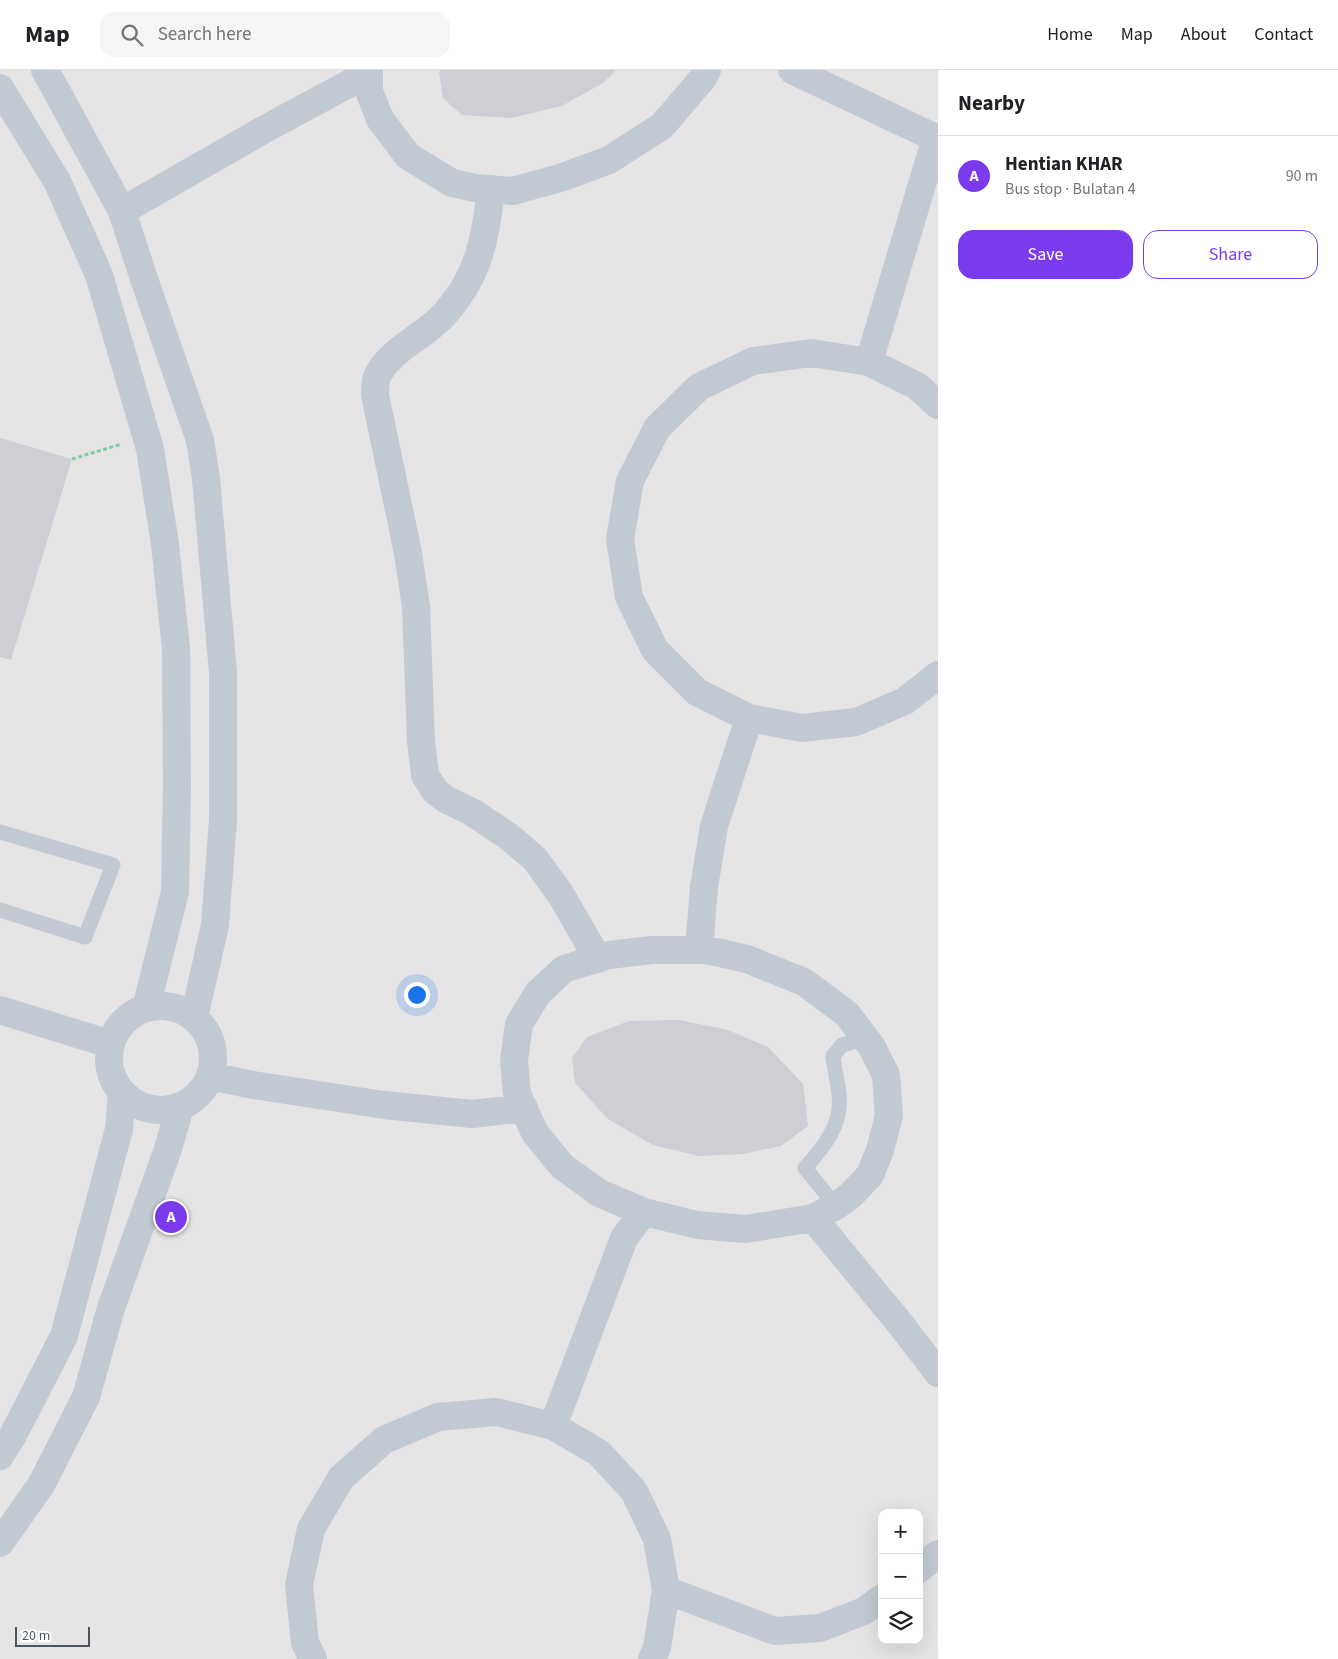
<!DOCTYPE html>
<html lang="en">
<head>
<meta charset="utf-8">
<style>
	:root { --surface:#fff; --page:#f6f6f6; --text:#202124; --muted:#757577; --line:#e0e0e0; --accent:#7c3aed }
	body { margin:0; font-family:"Source Sans 3",sans-serif; background:var(--page); color:var(--text) }
	.controls { position:absolute; right:15px; bottom:15px; display:grid; overflow:hidden; border-radius:10px; box-shadow:0 5px 20px #0002 }
	.controls button { width:45px; height:45px; display:grid; place-items:center; padding:0; border:0; border-bottom:1px solid var(--line); background:var(--surface); color:var(--text); font:25px sans-serif }
	.scale { position:absolute; left:15px; bottom:12px; width:75px; box-sizing:border-box; padding-left:5px; border:2px solid #4a5661; border-top:0; font-size:14px; line-height:18px; white-space:nowrap; color:#4a5661; -webkit-text-stroke:4px #fff; paint-order:stroke }
	.you { position:absolute; left:416px; top:924px; width:18px; height:18px; margin:-12px; border:4px solid #fff; border-radius:50%; background:#1a73e8; box-shadow:0 0 0 8px #1a73e833 }
	.badge { display:grid; place-items:center; width:32px; height:32px; border-radius:50%; background:var(--accent); color:#fff; font-size:16px; font-weight:700 }
	.pin { position:absolute; translate:-50% -50%; border:2px solid #fff; box-shadow:0 1px 5px #0006 }
	.list { margin:0; padding:0; list-style:none }
	h2 { display:flex; justify-content:space-between; align-items:center; height:65px; margin:0; padding:0 20px; font-size:21px }
	h2 small { font-size:16px; font-weight:400; color:var(--muted) }
	.list li { display:grid; grid-template-columns:32px 1fr auto; gap:15px; align-items:center; box-sizing:border-box; height:80px; padding:0 20px; border-top:1px solid var(--line) }
	.list b { display:block; font-size:19px; white-space:nowrap }
	.list p { margin:0; font-size:16px; white-space:nowrap; color:var(--muted) }
	.list em { font-size:16px; font-style:normal; color:var(--muted) }
	.actions { display:flex; gap:10px; padding:15px 20px }
	.actions a { flex:1; padding:11px 0; border:1px solid var(--accent); border-radius:15px; text-align:center; font-size:18px; color:var(--accent) }
	.actions .main { background:var(--accent); color:#fff }
	.icon { flex:none; width:28px; height:28px; fill:none; stroke:currentColor; stroke-width:2; stroke-linecap:round; stroke-linejoin:round }
	.map { position:relative; flex:none; width:938px; height:1589px; overflow:hidden }
	header { display:flex; align-items:center; gap:30px; box-sizing:border-box; height:70px; padding:0 25px; background:var(--surface); border-bottom:1px solid var(--line) }
	header strong { font-size:24px }
	nav { display:flex; gap:28px; margin-inline-start:auto; font-size:18px }
	.search { width:350px; height:45px; background:var(--page); display:flex; align-items:center; gap:12px; box-sizing:border-box; padding:0 18px; border-radius:15px; color:var(--muted); font-size:19px }
	main { display:flex }
	aside { flex:1; background:var(--surface) }
	.map>svg:first-child { display:block }
	.education { fill:#e6e4e5; fill-rule:evenodd }
	.building { fill:#cdcfd5 }
	.lines { fill:none; stroke-linecap:round; stroke-linejoin:round }
	.path { stroke:#7ad0a6; stroke-width:3; stroke-dasharray:4 2.5; stroke-linecap:butt }
	.service { stroke:#c1cad2; stroke-width:15 }
	.minor { stroke:#c1cad2; stroke-width:28 }
</style>
</head>
<body>
<header>
<strong>Map</strong>
<div class="search"><svg class="icon" aria-label="search" viewBox="0 0 24 24"><circle cx="10" cy="10" r="6"/><path d="M15 15l6 6"/></svg>Search here</div>
<nav><a>Home</a><a>Map</a><a>About</a><a>Contact</a></nav>
</header>
<main>
<div class="map">
<svg width="938" height="1589" viewBox="0 0 938 1589">
	<rect width="100%" height="100%" fill="#f5f3f3"/>
	<path class="education" d="M0,0H938V1589H0ZM882,1443H919V1570H882Z"/>
	<path class="building" d="M441,0H616L603,13L562,36L511,48L462,45L443,28L439,3Z
		M0,368L72,389L11,590L0,587Z
		M679,950L728,960L768,977L803,1014L808,1056L781,1076L743,1084L699,1086L653,1075L608,1049L575,1013L572,988L587,967L629,951Z"/>
	<g class="lines">
		<path class="path" d="M72,389L122,374"/>
		<path class="service" d="M0,762L113,795L85,867L0,840
			M836,1136L805,1098C823,1078 843,1054 839,1025C838,1012 834,999 833,986L842,975L866,968"/>
		<path class="minor" d="M45,0L122,141L143,206L200,370L206,409L223,603V750L215,855L194,948
			M369,0V21L380,49L408,86L452,113L475,118L513,121L560,108L609,90L662,56L703,8L707,0
			M792,0L938,69
			M0,18L57,111L99,205L150,379L165,474L176,579L177,716L175,822L146,938
			M491,119C487,157 481,196 458,227C451,237 442,248 433,255C414,271 387,284 377,307C375,312 375,319 375,325L408,483L416,537L421,671L425,705L435,721L447,730L472,742L508,766L535,789L561,825L598,889
			M122,141L263,60L369,3
			M869,292L932,81L938,69
			M938,335L917,316L869,292L811,283L753,291L699,317L657,358L630,411L620,469L629,527L655,580L697,622L749,648L802,658L856,652L905,631L938,605
			M652,880H707L747,889L804,912L847,944L872,977L886,1005L889,1046L880,1080L870,1105L851,1125L836,1136L813,1148L746,1159L697,1155L644,1142L599,1123L562,1096L535,1063L517,1024L514,991L519,954L538,923L564,899L609,885Z
			M699,880L704,817L714,756L749,648
			M109 988a52 52 0 1 1 104 0a52 52 0 1 1-104 0Z
			M0,940L110,974
			M210,1006L253,1015L384,1035L472,1044L524,1038
			M813,1148L902,1256L938,1303
			M553,1356L624,1168L644,1142
			M0,1386L12,1367L64,1266L119,1059L122,1024
			M0,1473L41,1415L86,1327L111,1238L168,1079L180,1037
			M919,1499L938,1484
			M666,1520L775,1561L820,1558L864,1541L882,1528
			M313,1589L305,1573L299,1515L311,1459L341,1408L384,1370L438,1347L496,1342L553,1356L599,1383L634,1421L657,1469L666,1520L657,1578L652,1589"/>
	</g>
</svg>
<div class="controls">
<button>+</button>
<button>−</button>
<button><svg class="icon" aria-label="layers" viewBox="0 0 24 24"><path d="M12 4l9 5-9 5-9-5zM3 14l9 5 9-5"/></svg></button>
</div>
<div class="scale">20 m</div>
<div class="you"></div>
<div class="pin badge" style="left:171px;top:1147px">A</div>
</div>
<aside>
<h2>Nearby<small></small></h2>
<ul class="list">
<li><span class="badge">A</span><div><b>Hentian KHAR</b><p>Bus stop · Bulatan 4</p></div><em>90 m</em></li>
</ul>
<div class="actions"><a class="main">Save</a><a>Share</a></div>
</aside>
</main>
</body>
</html>
